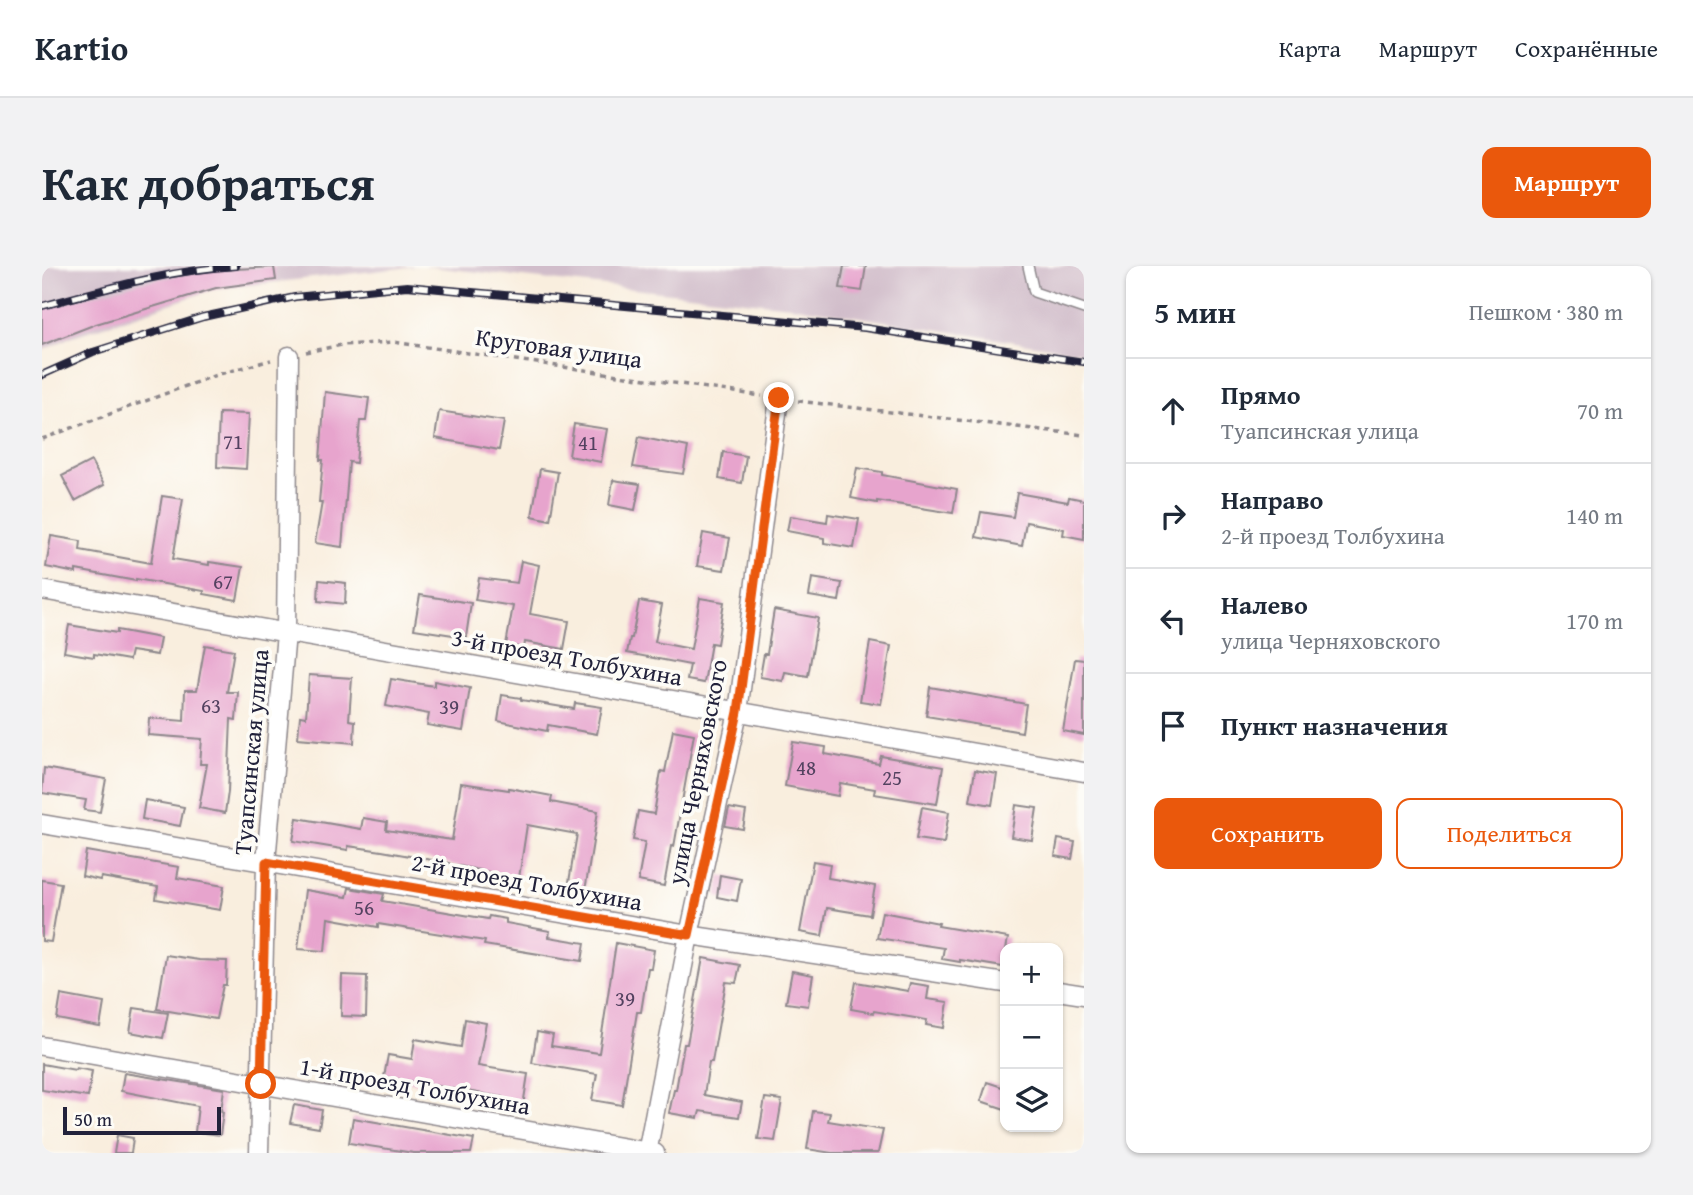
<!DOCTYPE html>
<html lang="ru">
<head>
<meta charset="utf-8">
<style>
	:root { --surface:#fff; --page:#f2f2f3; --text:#1f2937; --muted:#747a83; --line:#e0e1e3; --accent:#ea580c }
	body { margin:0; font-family:"Gentium Book Plus",serif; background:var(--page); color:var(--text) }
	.controls { position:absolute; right:21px; bottom:21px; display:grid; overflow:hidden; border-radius:14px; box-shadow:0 2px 5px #0004 }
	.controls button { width:63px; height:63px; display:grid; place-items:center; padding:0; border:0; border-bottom:2px solid var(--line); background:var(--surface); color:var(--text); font:35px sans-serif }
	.scale { position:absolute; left:21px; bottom:18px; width:158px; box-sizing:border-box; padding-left:7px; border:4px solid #22223b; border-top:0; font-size:19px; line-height:24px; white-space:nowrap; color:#22223b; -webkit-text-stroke:5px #fdfcf7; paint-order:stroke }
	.stop { position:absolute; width:21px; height:21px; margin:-16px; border:5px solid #ea580c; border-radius:50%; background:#fff }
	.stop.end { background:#ea580c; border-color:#fff; box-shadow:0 2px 7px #0008 }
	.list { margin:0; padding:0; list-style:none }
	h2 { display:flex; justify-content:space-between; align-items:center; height:91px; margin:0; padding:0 28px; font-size:30px }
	h2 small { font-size:23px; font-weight:400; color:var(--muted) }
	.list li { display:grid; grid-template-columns:46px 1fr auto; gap:21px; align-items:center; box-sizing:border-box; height:105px; padding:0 28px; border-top:2px solid var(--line) }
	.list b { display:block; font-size:26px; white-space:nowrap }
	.list p { margin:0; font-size:23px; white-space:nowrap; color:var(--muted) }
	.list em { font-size:23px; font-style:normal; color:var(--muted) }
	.actions { display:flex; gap:14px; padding:21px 28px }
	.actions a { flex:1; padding:16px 0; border:2px solid var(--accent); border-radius:14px; text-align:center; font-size:24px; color:var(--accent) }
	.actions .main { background:var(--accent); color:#fff }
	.icon { flex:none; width:38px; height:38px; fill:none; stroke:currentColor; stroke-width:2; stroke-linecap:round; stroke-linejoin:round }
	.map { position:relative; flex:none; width:1042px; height:887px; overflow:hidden; border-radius:14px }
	header { display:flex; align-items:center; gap:42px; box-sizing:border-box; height:98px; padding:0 35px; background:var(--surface); border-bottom:2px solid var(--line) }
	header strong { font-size:33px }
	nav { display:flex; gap:38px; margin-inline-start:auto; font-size:24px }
	.intro { display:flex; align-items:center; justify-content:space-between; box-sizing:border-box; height:168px; padding:0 42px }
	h1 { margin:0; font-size:49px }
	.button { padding:18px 32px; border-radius:14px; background:var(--accent); color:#fff; font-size:24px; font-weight:700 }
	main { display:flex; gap:42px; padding:0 42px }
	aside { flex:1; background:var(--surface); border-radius:14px; box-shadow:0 2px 5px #0004 }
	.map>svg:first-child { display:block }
	.industrial { fill:#d1bdca }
	.building { fill:#e7a4cd }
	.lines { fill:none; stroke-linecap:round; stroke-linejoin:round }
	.service-casing { stroke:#8e888c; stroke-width:12 }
	.minor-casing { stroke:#8e888c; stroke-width:21 }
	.path { stroke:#8e888c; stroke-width:3.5; stroke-dasharray:5 5; stroke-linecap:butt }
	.service { stroke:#fff; stroke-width:9 }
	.minor { stroke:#fff; stroke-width:18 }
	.rail-casing { stroke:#22223b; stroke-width:8 }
	.rail { stroke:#fdfcf7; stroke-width:5; stroke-dasharray:16; stroke-linecap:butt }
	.route { stroke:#ea580c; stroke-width:9 }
	.labels { text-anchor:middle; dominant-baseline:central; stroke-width:7; stroke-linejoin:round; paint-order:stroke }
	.number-label { font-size:21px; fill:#534260 }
	.street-label { font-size:24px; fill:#22223b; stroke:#fdfcf7 }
</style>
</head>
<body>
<header>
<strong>Kartio</strong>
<nav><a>Карта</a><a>Маршрут</a><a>Сохранённые</a></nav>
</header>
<div class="intro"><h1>Как добраться</h1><a class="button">Маршрут</a></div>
<main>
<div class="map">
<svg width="1042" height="887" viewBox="0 0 1042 887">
	<rect width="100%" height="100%" fill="#fdfcf7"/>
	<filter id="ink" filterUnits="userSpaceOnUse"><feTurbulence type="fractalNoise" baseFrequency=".0143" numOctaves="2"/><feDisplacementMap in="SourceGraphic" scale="14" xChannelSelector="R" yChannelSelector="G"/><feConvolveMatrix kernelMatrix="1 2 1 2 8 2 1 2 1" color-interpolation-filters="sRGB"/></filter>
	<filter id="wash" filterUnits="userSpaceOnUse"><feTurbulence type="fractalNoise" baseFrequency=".00686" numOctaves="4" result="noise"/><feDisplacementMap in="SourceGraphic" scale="28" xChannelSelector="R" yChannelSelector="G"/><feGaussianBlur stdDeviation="1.57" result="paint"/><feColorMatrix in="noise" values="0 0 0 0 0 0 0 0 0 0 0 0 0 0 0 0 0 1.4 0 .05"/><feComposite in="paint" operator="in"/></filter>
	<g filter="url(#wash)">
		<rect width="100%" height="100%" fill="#f9eede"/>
		<path class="industrial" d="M0,0H376L173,23L28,71L0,85Z
			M381,0H1042V87L748,40Z"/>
		<g id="blocks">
			<path class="building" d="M802,0H824L820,25L798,22Z
				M232,1L234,14L174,22L54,58L0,79V43L105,15L174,4Z
				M283,126L327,132L324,155H318L314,197L307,196L300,281L273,277L280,236H277L281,194H278Z
				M397,145L462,155L457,184L393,172Z
				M177,147L207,148L204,203L175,201Z
				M532,158L565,163L559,196L527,190Z
				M597,171L646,181L641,208L591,201Z
				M681,186L704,190L700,217L677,213Z
				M49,195L62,219L33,235L20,210Z
				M815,202L840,206V209L915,223L911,247L835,235V237L809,232Z
				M498,203L516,206L508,254L490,250Z
				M571,214L598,218L593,244L567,239Z
				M975,227L1026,236L1027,231L1042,234V273L1021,269L1022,263L984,256L980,280L934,271L939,246L971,251Z
				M120,230L141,233L131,293L167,299V296L201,301L195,334L162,328V325L94,313V315L34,304V307L4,301L9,270L39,275L38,284L109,297Z
				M786,248L817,253L812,282L782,277V272L745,265L748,250L785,256Z
				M661,267L688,272L682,304L655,300Z
				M479,295L497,299L488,348L527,355L522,383L483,376L482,382L464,379L471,340L433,334L437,312L475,317Z
				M770,312L800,317L797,335L767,330Z
				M277,314L304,317L303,338L276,335Z
				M378,329L429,337L424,371L372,363Z
				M658,332L682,336L675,378L669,377L662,417L645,414L648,399L585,387L588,372H590L597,335L620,339L613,376L649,383Z
				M732,344L776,352L766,410L743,406L741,415L718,411L722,388H725Z
				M27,359L75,367V364L118,372L115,389L89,385L87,394L52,388V391L22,386Z
				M828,376L849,380L839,438L818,435Z
				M163,379L192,384L185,426H196L194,454L189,453L186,526L183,547L157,542L165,498H158L160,473L106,469L107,452L142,455L143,424H155Z
				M1033,393L1042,394V469L1021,465Z
				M267,409L310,412L307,454L313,455L312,477L256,472L258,450L264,451Z
				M349,413L392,420V415L428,422L421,465L385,459L387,448L344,440Z
				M888,421L984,438L980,466L884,450Z
				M460,429L479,432V434L532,443L533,437L560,441L555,468L506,459L505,465L456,455Z
				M631,464L652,468L632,581L629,580L622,620L596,615L603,576L591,574L596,545L612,548L619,505L623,506Z
				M751,476L784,481L783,488L837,498L839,490L901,501L895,538L832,528L833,523L798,517L796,530L743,520Z
				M2,502L64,513L58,546L42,544L44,534L0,527Z
				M933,504L955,508L950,539L928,535Z
				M419,517L467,524V522L510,530L509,536L556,545L542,631L525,628L535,568L485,559L477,612L407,598V597L340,585L306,580V584L251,575L255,552L319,563L321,552L345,556L344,564L410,574Z
				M103,534L142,541L138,560L100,553Z
				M974,539L995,542L990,574L969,571Z
				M880,541L907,546L902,577L874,573Z
				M687,542L704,545L701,563L683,560Z
				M1016,573L1033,576L1030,593L1013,590Z
				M44,585L137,601L135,612L182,620L178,644L114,633L116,621L59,611L58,614L40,610Z
				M771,595L788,598L786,612L833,620L828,649L785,642L780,670L758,666Z
				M678,609L699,613L695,635L675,631Z
				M0,614L19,617L9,676L0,675Z
				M307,622L342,628L340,635L446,653L447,650L464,653V657L508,665L507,671L543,677L540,695L442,679L443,675L336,658V661L286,652L283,685L256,683L263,624L305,631Z
				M840,646L897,657L896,660L966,672L961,701L918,694V696L900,693L902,682L835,672Z
				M574,677L612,684L609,702H606L599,746H595L580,839L550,834L555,808L490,797L495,766L511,769L509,780L557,787Z
				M124,689L157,694L185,695L184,719H181L174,753L115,743Z
				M661,692L698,699L694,717L684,716L670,796H667L662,829L700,836L697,851L658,845L656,852L627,847L632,824H634L642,778H645Z
				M750,705L771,709L766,740L744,737Z
				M300,709L325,710L324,751L299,750Z
				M814,716L866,725L868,717L887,720L885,733L906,736L902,762L884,759L885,754L832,745L831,747L809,743Z
				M19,729L62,737L58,761L15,753Z
				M92,742L126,747L121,772L88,766Z
				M423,753L444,757L436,800L486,808L481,840L459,836L460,831L342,811L346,789L370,793L373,773L419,781Z
				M0,798L33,804L34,802L50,805L46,831L0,824Z
				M82,807L182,823L179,845L181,846L178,869L153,866L156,840L79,825Z
				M945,816L963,822V843L939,835Z
				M723,832L740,834L733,875L716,873Z
				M252,839L280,844L277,862L248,857Z
				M771,845L788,847L786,855L841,864L836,887H790L765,883Z
				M311,852L432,873L429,887H372L307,877Z
				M75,869L91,872L89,887H72Z"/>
		</g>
	</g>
	<g filter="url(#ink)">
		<use href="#blocks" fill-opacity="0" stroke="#8e888c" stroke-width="2"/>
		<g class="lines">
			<defs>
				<path id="service" d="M986,0L992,26L1042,43"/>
				<path id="minor" d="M0,324L1042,506
					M0,558L647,669L963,717
					M1016,725L1042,729
					M0,780L613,887
					M217,887L224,596L244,367L247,90
					M605,887L647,669L696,446L737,132"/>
			</defs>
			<use href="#service" class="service-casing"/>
			<use href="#minor" class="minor-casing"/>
			<path class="path" d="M264,86L300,79L351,76L720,130
				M756,135L1042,169
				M0,173L174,109L229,94"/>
			<use href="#service" class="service"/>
			<use href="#minor" class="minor"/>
			<defs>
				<path id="rail" d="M0,40C64,23 127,4 194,0
					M0,109L51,86L161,51L253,31L365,20L823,62L1042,96"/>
			</defs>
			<use href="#rail" class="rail-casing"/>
			<use href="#rail" class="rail"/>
		</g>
	</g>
	<g class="lines" filter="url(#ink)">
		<path class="route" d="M219,818L224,596L647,669L696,446L737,132"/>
	</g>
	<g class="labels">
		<g class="number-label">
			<text x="191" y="175">71</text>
			<text x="546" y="176">41</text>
			<text x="181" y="315">67</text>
			<text x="169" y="439">63</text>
			<text x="407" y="440">39</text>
			<text x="764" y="501">48</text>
			<text x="850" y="511">25</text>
			<text x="322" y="641">56</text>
			<text x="583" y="732">39</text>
		</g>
		<g class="street-label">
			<text transform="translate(517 82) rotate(8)">Круговая улица</text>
			<text transform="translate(525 391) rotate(10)">3-й проезд Толбухина</text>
			<text transform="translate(209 486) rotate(-85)">Туапсинская улица</text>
			<text transform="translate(655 506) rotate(-79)">улица Черняховского</text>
			<text transform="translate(485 616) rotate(10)">2-й проезд Толбухина</text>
			<text transform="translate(373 820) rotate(10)">1-й проезд Толбухина</text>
		</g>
	</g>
</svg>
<div class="controls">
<button>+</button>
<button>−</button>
<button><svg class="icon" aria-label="layers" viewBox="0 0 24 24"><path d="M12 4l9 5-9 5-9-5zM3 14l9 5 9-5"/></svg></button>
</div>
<div class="scale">50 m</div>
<div class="stop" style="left:219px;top:818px"></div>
<div class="stop end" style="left:737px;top:132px"></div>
</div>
<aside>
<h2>5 мин<small>Пешком · 380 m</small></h2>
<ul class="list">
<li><svg class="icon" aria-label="ahead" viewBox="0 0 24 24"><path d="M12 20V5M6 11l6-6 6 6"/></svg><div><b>Прямо</b><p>Туапсинская улица</p></div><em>70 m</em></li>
<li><svg class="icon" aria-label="right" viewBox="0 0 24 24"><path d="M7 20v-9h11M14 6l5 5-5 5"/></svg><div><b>Направо</b><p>2-й проезд Толбухина</p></div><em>140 m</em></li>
<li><svg class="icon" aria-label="left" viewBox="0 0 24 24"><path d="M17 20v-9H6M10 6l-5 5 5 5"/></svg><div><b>Налево</b><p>улица Черняховского</p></div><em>170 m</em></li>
<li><svg class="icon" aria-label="arrive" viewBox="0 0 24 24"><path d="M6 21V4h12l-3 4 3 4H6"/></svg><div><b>Пункт назначения</b></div></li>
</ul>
<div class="actions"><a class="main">Сохранить</a><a>Поделиться</a></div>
</aside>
</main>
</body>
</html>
